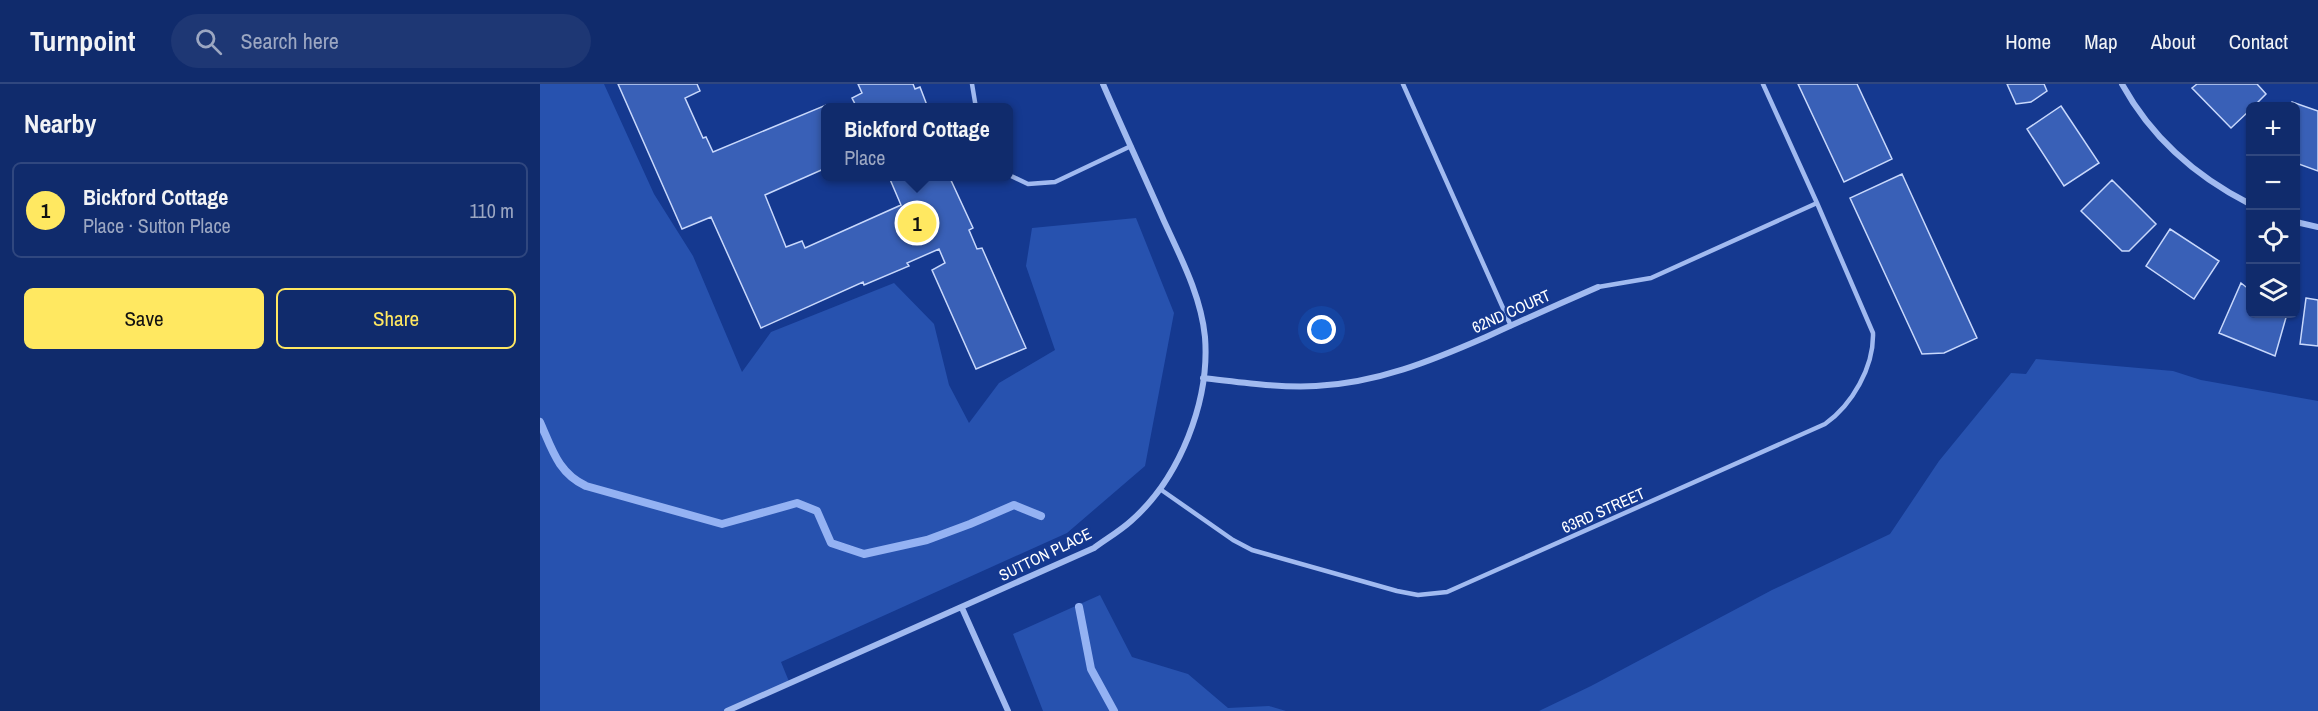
<!DOCTYPE html>
<html lang="en">
<head>
<meta charset="utf-8">
<style>
	:root { --surface:#102b6c; --page:#1e3774; --text:#f1f3f6; --muted:#9ca7c2; --line:#30477f; --accent:#ffe861 }
	body { margin:0; font-family:"Archivo Narrow",sans-serif; background:var(--page); color:var(--text) }
	.controls { position:absolute; right:18px; top:18px; display:grid; overflow:hidden; border-radius:9px; box-shadow:0 2px 4px #0004 }
	.controls button { width:54px; height:54px; display:grid; place-items:center; padding:0; border:0; border-bottom:2px solid var(--line); background:var(--surface); color:var(--text); font:30px sans-serif }
	.you { position:absolute; left:782px; top:246px; width:21px; height:21px; margin:-15px; border:4px solid #fff; border-radius:50%; background:#1a73e8; box-shadow:0 0 0 9px #1a73e833 }
	.badge { display:grid; place-items:center; width:39px; height:39px; border-radius:50%; background:var(--accent); color:#111; font-size:20px; font-weight:700 }
	.pin { position:absolute; translate:-50% -50%; border:3px solid #fff; box-shadow:0 2px 6px #0006 }
	.popup { position:absolute; left:281px; top:19px; width:192px; height:78px; box-sizing:border-box; display:grid; place-content:center; border-radius:9px; background:var(--surface); filter:drop-shadow(0 2px 4px #0005); font-size:20px; white-space:nowrap; color:var(--muted) }
	.popup b { font-size:22px; color:var(--text) }
	.popup::after { content:''; position:absolute; left:50%; top:100%; margin-left:-12px; border:12px solid transparent; border-top-color:var(--surface) }
	.list { margin:0; padding:0; list-style:none }
	h2 { display:flex; justify-content:space-between; align-items:center; height:78px; margin:0; padding:0 24px; font-size:26px }
	h2 small { font-size:20px; font-weight:400; color:var(--muted) }
	.list li { display:grid; grid-template-columns:39px 1fr auto; gap:18px; align-items:center; box-sizing:border-box; height:96px; margin:0 12px 12px; padding:0 12px; border:2px solid var(--line); border-radius:9px }
	.list b { display:block; font-size:22px; white-space:nowrap }
	.list p { margin:0; font-size:20px; white-space:nowrap; color:var(--muted) }
	.list em { font-size:20px; font-style:normal; color:var(--muted) }
	.actions { display:flex; gap:12px; padding:18px 24px }
	.actions a { flex:1; padding:14px 0; border:2px solid var(--accent); border-radius:9px; text-align:center; font-size:21px; color:var(--accent) }
	.actions .main { background:var(--accent); color:#111 }
	.icon { flex:none; width:33px; height:33px; fill:none; stroke:currentColor; stroke-width:2; stroke-linecap:round; stroke-linejoin:round }
	.map { position:relative; flex:none; width:1778px; height:627px; overflow:hidden }
	header { display:flex; align-items:center; gap:36px; box-sizing:border-box; height:84px; padding:0 30px; background:var(--surface); border-bottom:2px solid var(--line) }
	header strong { font-size:28px }
	nav { display:flex; gap:33px; margin-inline-start:auto; font-size:21px }
	.search { width:420px; height:54px; background:var(--page); display:flex; align-items:center; gap:15px; box-sizing:border-box; padding:0 21px; border-radius:33px; color:var(--muted); font-size:22px }
	main { display:flex }
	aside { flex:1; background:var(--surface) }
	.map>svg:first-child { display:block }
	.green { fill:#2752af }
	.lines { fill:none; stroke-linecap:round; stroke-linejoin:round }
	.stream { stroke:#94b2f3; stroke-width:8 }
	.building { fill:#3960b7; stroke:#c8d8fc; stroke-width:1.5 }
	.lane { stroke:#a1baf0; stroke-width:4.5 }
	.street { stroke:#a1baf0; stroke-width:6 }
	.labels { text-anchor:middle; dominant-baseline:central; stroke-width:5; stroke-linejoin:round; paint-order:stroke }
	.street-label { font-size:16px; fill:#fff; stroke:#153990 }
</style>
</head>
<body>
<header>
<strong>Turnpoint</strong>
<div class="search"><svg class="icon" aria-label="search" viewBox="0 0 24 24"><circle cx="10" cy="10" r="6"/><path d="M15 15l6 6"/></svg>Search here</div>
<nav><a>Home</a><a>Map</a><a>About</a><a>Contact</a></nav>
</header>
<main>
<aside>
<h2>Nearby<small></small></h2>
<ul class="list">
<li><span class="badge">1</span><div><b>Bickford Cottage</b><p>Place · Sutton Place</p></div><em>110 m</em></li>
</ul>
<div class="actions"><a class="main">Save</a><a>Share</a></div>
</aside>
<div class="map">
<svg width="1778" height="627" viewBox="0 0 1778 627">
	<rect width="100%" height="100%" fill="#153990"/>
	<path class="green" d="M0,0H64L114,110L153,172L202,288L231,248L354,199L394,240L409,301L429,339L459,299L515,266L486,182L492,144L596,134L634,229L605,382L527,449L241,578L250,600L187,627H0Z
		M1496,275L1633,287L1661,296L1778,317V627H999L1051,602L1232,506L1350,450L1399,377L1471,289L1486,290Z
		M560,511L592,573L648,590L688,624L729,622L746,627H503L473,550Z"/>
	<g class="lines">
		<path class="stream" d="M0,338C12,365 18,389 46,402L182,440L257,419L277,427L291,459L324,470L387,456L430,440L474,421L501,432
			M539,523L551,585L574,627"/>
	</g>
	<path class="building" d="M78,0H157L160,7L145,14L163,54L166,53L173,68L286,21V84L225,111L246,163L262,157L265,164L361,121L349,93L341,95L340,92H409L433,144L429,146L437,165L442,164L486,264L436,285L392,186L405,179L399,165L367,179L369,182L324,201L323,198L221,244L171,133L142,145Z
		M318,0H373L375,5L380,3L388,24H308L315,20L312,14L322,9Z
		M1258,0H1317L1352,75L1304,98Z
		M1467,0H1504L1507,7L1491,18L1476,20Z
		M1657,0H1717L1726,10L1714,22H1710V26L1691,44L1652,4Z
		M1752,18L1778,27V87L1756,79V22H1750Z
		M1521,22L1559,79L1524,102L1487,45Z
		M1362,90L1437,254L1404,269L1382,270L1310,114Z
		M1572,96L1616,140L1589,167H1582L1541,127Z
		M1630,145L1679,177L1654,215L1606,182Z
		M1701,199L1710,206V230H1747L1735,272L1679,249Z
		M1766,214L1778,216V262L1760,260Z"/>
	<g class="lines">
		<path class="lane" d="M432,0L436,24
			M863,0L971,242
			M469,91L488,100L515,98L591,62
			M1058,203L1111,194L1277,119
			M620,405L693,456L712,466L857,507L878,511L907,508L1285,340C1312,321 1334,283 1333,249L1277,119L1223,0"/>
		<path class="street" d="M1582,0C1611,53 1657,93 1710,120
			M1756,138L1778,143
			M663,294C700,298 738,304 776,302C837,299 891,277 946,253C983,236 1021,219 1058,203
			M422,524L468,627
			M187,627L554,464C566,455 580,447 591,437C640,394 670,317 665,253C661,212 641,174 624,137C604,91 583,46 563,0"/>
	</g>
	<g class="labels">
		<g class="street-label">
			<text transform="translate(971 227) rotate(-24)">62ND COURT</text>
			<text transform="translate(1063 426) rotate(-24)">63RD STREET</text>
			<text transform="translate(505 470) rotate(-26)">SUTTON PLACE</text>
		</g>
	</g>
</svg>
<div class="controls">
<button>+</button>
<button>−</button>
<button><svg class="icon" aria-label="locate" viewBox="0 0 24 24"><circle cx="12" cy="12" r="6"/><path d="M12 2v4M12 18v4M2 12h4M18 12h4"/></svg></button>
<button><svg class="icon" aria-label="layers" viewBox="0 0 24 24"><path d="M12 4l9 5-9 5-9-5zM3 14l9 5 9-5"/></svg></button>
</div>
<div class="you"></div>
<div class="pin badge" style="left:377px;top:139px">1</div>
<div class="popup"><b>Bickford Cottage</b>Place</div>
</div>
</main>
</body>
</html>
